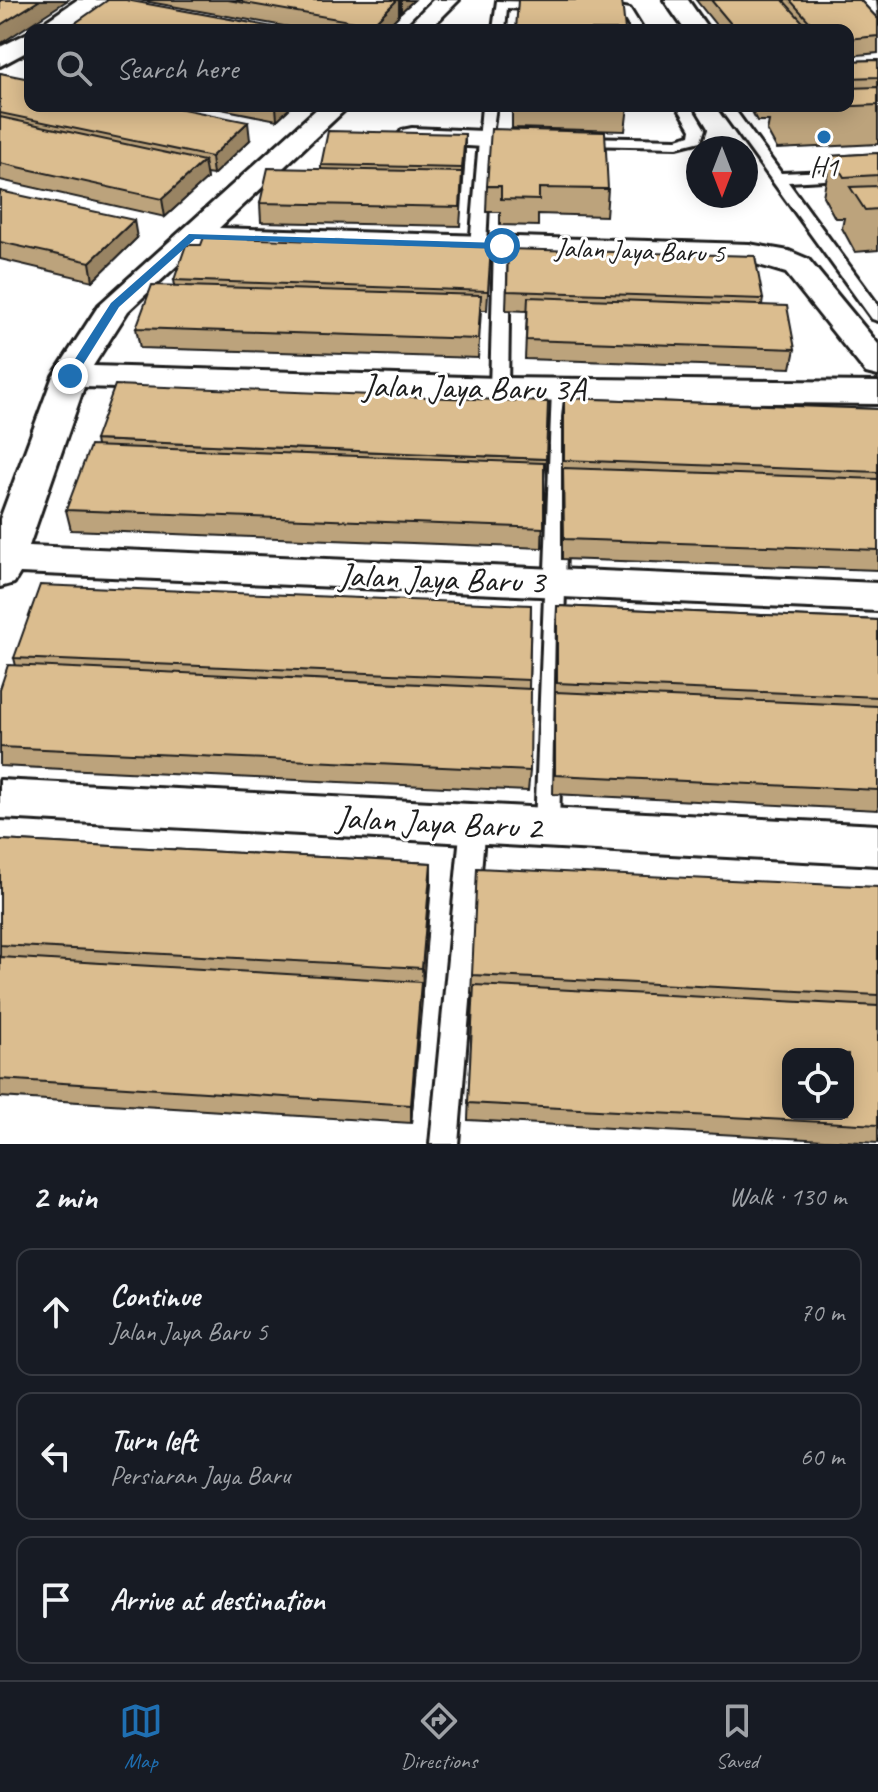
<!DOCTYPE html>
<html lang="en">
<head>
<meta charset="utf-8">
<style>
	:root { --surface:#171b24; --page:#20242c; --text:#f1f3f6; --muted:#9ea1a6; --line:#363941; --accent:#1f6fb2 }
	body { margin:0; font-family:Caveat,sans-serif; background:var(--page); color:var(--text) }
	.controls { position:absolute; right:24px; bottom:24px; display:grid; overflow:hidden; border-radius:16px; box-shadow:0 4px 20px #0003 }
	.controls button { width:72px; height:72px; display:grid; place-items:center; padding:0; border:0; border-bottom:2px solid var(--line); background:var(--surface); color:var(--text); font:40px sans-serif }
	.compass { position:absolute; left:686px; top:136px; width:72px; height:72px; border-radius:50%; background:var(--surface); box-shadow:0 4px 20px #0003; rotate:180deg }
	.stop { position:absolute; width:24px; height:24px; margin:-18px; border:6px solid #1f6fb2; border-radius:50%; background:#fff }
	.stop.end { background:#1f6fb2; border-color:#fff; box-shadow:0 2px 8px #0008 }
	.list { margin:0; padding:0; list-style:none }
	h2 { display:flex; justify-content:space-between; align-items:center; height:104px; margin:0; padding:0 32px; font-size:34px }
	h2 small { font-size:26px; font-weight:400; color:var(--muted) }
	.list li { display:grid; grid-template-columns:52px 1fr auto; gap:24px; align-items:center; box-sizing:border-box; height:128px; margin:0 16px 16px; padding:0 16px; border:2px solid var(--line); border-radius:16px }
	.list b { display:block; font-size:30px; white-space:nowrap }
	.list p { margin:0; font-size:26px; white-space:nowrap; color:var(--muted) }
	.list em { font-size:26px; font-style:normal; color:var(--muted) }
	.icon { flex:none; width:44px; height:44px; fill:none; stroke:currentColor; stroke-width:2; stroke-linecap:round; stroke-linejoin:round }
	.map { position:relative; flex:none; width:878px; height:1144px; overflow:hidden }
	.search { position:absolute; background:var(--surface); box-shadow:0 4px 20px #0003; left:24px; right:24px; top:24px; height:88px; display:flex; align-items:center; gap:20px; box-sizing:border-box; padding:0 28px; border-radius:16px; color:var(--muted); font-size:30px }
	.sheet { height:536px; background:var(--surface) }
	nav { display:flex; justify-content:space-around; align-items:center; box-sizing:border-box; height:112px; border-top:2px solid var(--line); background:var(--surface); font-size:22px; color:var(--muted) }
	nav a { display:grid; justify-items:center; gap:4px }
	nav .on { color:var(--accent) }
	.map>svg:first-child { display:block }
	.lines { fill:none; stroke-linecap:round; stroke-linejoin:round }
	.lane-casing { stroke:#1c1c1c; stroke-width:6 }
	.street-casing { stroke:#1c1c1c; stroke-width:6 }
	.lane { fill:#fff; fill-rule:evenodd }
	.street { fill:#fff; fill-rule:evenodd }
	.wall { fill:#bca37b; stroke:#1c1c1c; stroke-width:2 }
	.shaded-wall { fill:#998464; stroke:#1c1c1c; stroke-width:2 }
	.building { fill:#dbbd8f; stroke:#1c1c1c; stroke-width:2; fill-rule:evenodd }
	.route { fill:#1f6fb2 }
	.poi-dot { fill:#1f6fb2; stroke:#fff; stroke-width:3 }
	.labels { text-anchor:middle; dominant-baseline:central; stroke-width:6; stroke-linejoin:round; paint-order:stroke }
	.far-poi-label { font-size:28px; fill:#1c1c1c; stroke:#fff }
	.far-street-label { font-size:28px; fill:#1c1c1c; stroke:#fff }
	.street-label { font-size:34px; fill:#1c1c1c; stroke:#fff }
</style>
</head>
<body>
<div class="map">
<svg width="878" height="1144" viewBox="0 0 878 1144">
	<rect width="100%" height="100%" fill="#fff"/>
	<filter id="ink" filterUnits="userSpaceOnUse"><feTurbulence type="fractalNoise" baseFrequency=".0125" numOctaves="2"/><feDisplacementMap in="SourceGraphic" scale="16" xChannelSelector="R" yChannelSelector="G"/><feConvolveMatrix kernelMatrix="1 2 1 2 8 2 1 2 1" color-interpolation-filters="sRGB"/></filter>
	<g filter="url(#ink)">
		<g class="lines">
			<defs>
				<path id="lane" d="M497,1L544,2L550,6L544,10L507,8L505,30H493Z
					M596,3L630,9L643,30H631L622,15L592,10L590,7Z
					M482,106H496L492,135L508,139L501,143H491L486,246L478,251L470,246Z
					M677,106H691L705,129L701,141L677,147L581,145L574,141L581,137L677,139L690,135L691,129Z
					M718,106H732L781,173L878,169V177L788,182L878,305V321L872,319Z
					M502,241L510,246L508,389L499,394L490,389L494,246Z
					M561,385L570,390L559,827L555,834L547,837L539,834L535,827L552,390Z
					M473,814L481,817L485,824L458,1144H430L461,824L465,817Z"/>
				<path id="street" d="M77,0H106L240,23L249,25L252,30H195L90,13L62,30H33Z
					M433,0H459L429,30H403Z
					M664,0H688L709,30H685Z
					M851,0H876L878,24L869,22Z
					M30,32V50L0,66V47Z
					M320,106H349L219,228L749,244L789,251L808,259L878,344V376L866,373L786,273L749,262L199,245L128,311L93,366L499,378L878,382V404L499,400L84,387L29,546L878,583V611L20,573L14,583L0,587V519L53,376L99,305Z
					M412,128L484,131L494,133L498,139L494,145L484,147L402,142L398,136L402,130Z
					M0,780L878,825V865L0,818Z"/>
			</defs>
			<use href="#lane" class="lane-casing"/>
			<use href="#street" class="street-casing"/>
			<use href="#lane" class="lane"/>
			<use href="#street" class="street"/>
		</g>
		<path class="wall" d="M138,0H414L401,12H399V15L384,30H306Z
			M696,0H860L878,19V53L848,56V30H720Z
			M74,24L289,30H59L75,28Z
			M30,51V71L25,54Z
			M878,60V144L777,149L767,131L769,121H757L749,106H848V61Z
			M0,73L250,140L213,175L206,174L207,179L165,217L0,180Z
			M206,106H292L277,120Z
			M512,106H628L625,131L512,128Z
			M465,152L460,226L261,222L260,203L321,169V165Z
			M878,153V250L855,252L842,228L844,218H835L823,196L831,156Z
			M487,186L608,189L606,216L538,214V226L500,225V212H486Z
			M0,191L137,238L93,281L0,259Z
			M491,247L487,310H481L478,358L140,348L136,328L175,286L174,280Z
			M508,249L763,299L762,305L795,349L791,368L525,359L527,311L506,310Z
			M564,398L878,409V570L562,559V417Z
			M95,440L546,459L544,479L542,548L71,530L66,510L96,446Z
			M531,605L529,688L530,771L528,791L0,766V689L16,666L14,658Z
			M557,606L878,620V810L553,794L556,626Z
			M0,840L431,863V882L411,1123L0,1097Z
			M878,887V1143L468,1120L473,994L471,993L472,975Z"/>
		<path class="shaded-wall" d="M40,0H68L0,44V25Z
			M397,0H399V15L384,30H372V25Z
			M401,0H414L401,12Z
			M276,106H292L277,120Z
			M248,122L250,140L213,175L211,157Z
			M465,134V152L462,186V168Z
			M204,161L207,179L165,217L162,199Z
			M134,220L137,238L93,281L90,262Z
			M431,863V882L423,987L422,968Z
			M421,982L422,1000L411,1123V1105Z"/>
		<path class="building" d="M0,0H40L0,25Z
			M108,0H126L289,30H105L74,24Z
			M228,0H397L372,25Z
			M518,0H622L625,30H516Z
			M711,0H783L810,30H736Z
			M790,0H860L878,19V36L848,39V30H817Z
			M64,26L85,30H59Z
			M878,60V77L848,78V61Z
			M0,73L30,79V106H168L248,122L211,157L0,113Z
			M878,87V105L784,109L782,106H848V88Z
			M0,117L204,161L162,199L0,163Z
			M491,129L605,132L608,189L539,188V200L501,199V186H487Z
			M328,131L465,134L462,168L321,165Z
			M878,153V175L844,177L831,156Z
			M268,168L462,172L460,207L260,203Z
			M878,186V209L865,210L850,187Z
			M0,191L134,220L90,262L0,242Z
			M204,237L491,247L488,291L174,280L186,245H201Z
			M508,249L755,256L763,299L507,291Z
			M152,285L481,295L478,339L136,328Z
			M528,297L787,306L795,349L526,340Z
			M115,385L548,402L546,459L95,440Z
			M564,398L878,409V472L564,460Z
			M90,446L544,463V528L66,510Z
			M563,468L878,479V550L564,539Z
			M40,585L531,605L529,680L14,658Z
			M557,606L878,620V697L557,683Z
			M8,665L531,689L530,771L0,747V689Z
			M555,692L878,706V790L555,775Z
			M0,840L431,863L422,968L0,945Z
			M477,868L878,887V995L472,975Z
			M0,957L421,982L411,1105L0,1079Z
			M474,985L878,1006V1125L468,1103ZM788,1054H848V1114H788Z"/>
	</g>
	<path class="route" d="M189,234L502,243L507,246L502,249L195,239L119,307L74,379H66L64,376L111,303Z"/>
	<circle class="poi-dot" cx="824" cy="137" r="8"/>
	<g class="labels">
		<g class="far-poi-label">
			<text x="824" y="166">H1</text>
		</g>
		<g class="far-street-label">
			<text transform="translate(640 250) rotate(2)">Jalan Jaya Baru 5</text>
		</g>
		<g class="street-label">
			<text transform="translate(474 387) rotate(1)">Jalan Jaya Baru 3A</text>
			<text transform="translate(442 578) rotate(2)">Jalan Jaya Baru 3</text>
			<text transform="translate(439 822) rotate(3)">Jalan Jaya Baru 2</text>
		</g>
	</g>
</svg>
<div class="controls">
<button><svg class="icon" aria-label="locate" viewBox="0 0 24 24"><circle cx="12" cy="12" r="6"/><path d="M12 2v4M12 18v4M2 12h4M18 12h4"/></svg></button>
</div>
<svg class="compass" viewBox="-18 -18 36 36"><path d="M0-13l5 13h-10z" fill="#e53935"/><path d="M0 13l5-13h-10z" fill="#9ea1a6"/></svg>
<div class="stop" style="left:502px;top:246px"></div>
<div class="stop end" style="left:70px;top:376px"></div>
<div class="search"><svg class="icon" aria-label="search" viewBox="0 0 24 24"><circle cx="10" cy="10" r="6"/><path d="M15 15l6 6"/></svg>Search here</div>
</div>
<section class="sheet">
<h2>2 min<small>Walk · 130 m</small></h2>
<ul class="list">
<li><svg class="icon" aria-label="ahead" viewBox="0 0 24 24"><path d="M12 20V5M6 11l6-6 6 6"/></svg><div><b>Continue</b><p>Jalan Jaya Baru 5</p></div><em>70 m</em></li>
<li><svg class="icon" aria-label="left" viewBox="0 0 24 24"><path d="M17 20v-9H6M10 6l-5 5 5 5"/></svg><div><b>Turn left</b><p>Persiaran Jaya Baru</p></div><em>60 m</em></li>
<li><svg class="icon" aria-label="arrive" viewBox="0 0 24 24"><path d="M6 21V4h12l-3 4 3 4H6"/></svg><div><b>Arrive at destination</b></div></li>
</ul>
</section>
<nav>
<a class="on"><svg class="icon" aria-label="map" viewBox="0 0 24 24"><path d="M3 6l6-2 6 2 6-2v14l-6 2-6-2-6 2zM9 4v14M15 6v14"/></svg>Map</a>
<a><svg class="icon" aria-label="directions" viewBox="0 0 24 24"><path d="M12 3l9 9-9 9-9-9zM9 14v-3h6M13 9l2 2-2 2"/></svg>Directions</a>
<a><svg class="icon" aria-label="saved" viewBox="0 0 24 24"><path d="M7 4h10v16l-5-4-5 4z"/></svg>Saved</a>
</nav>
</body>
</html>
